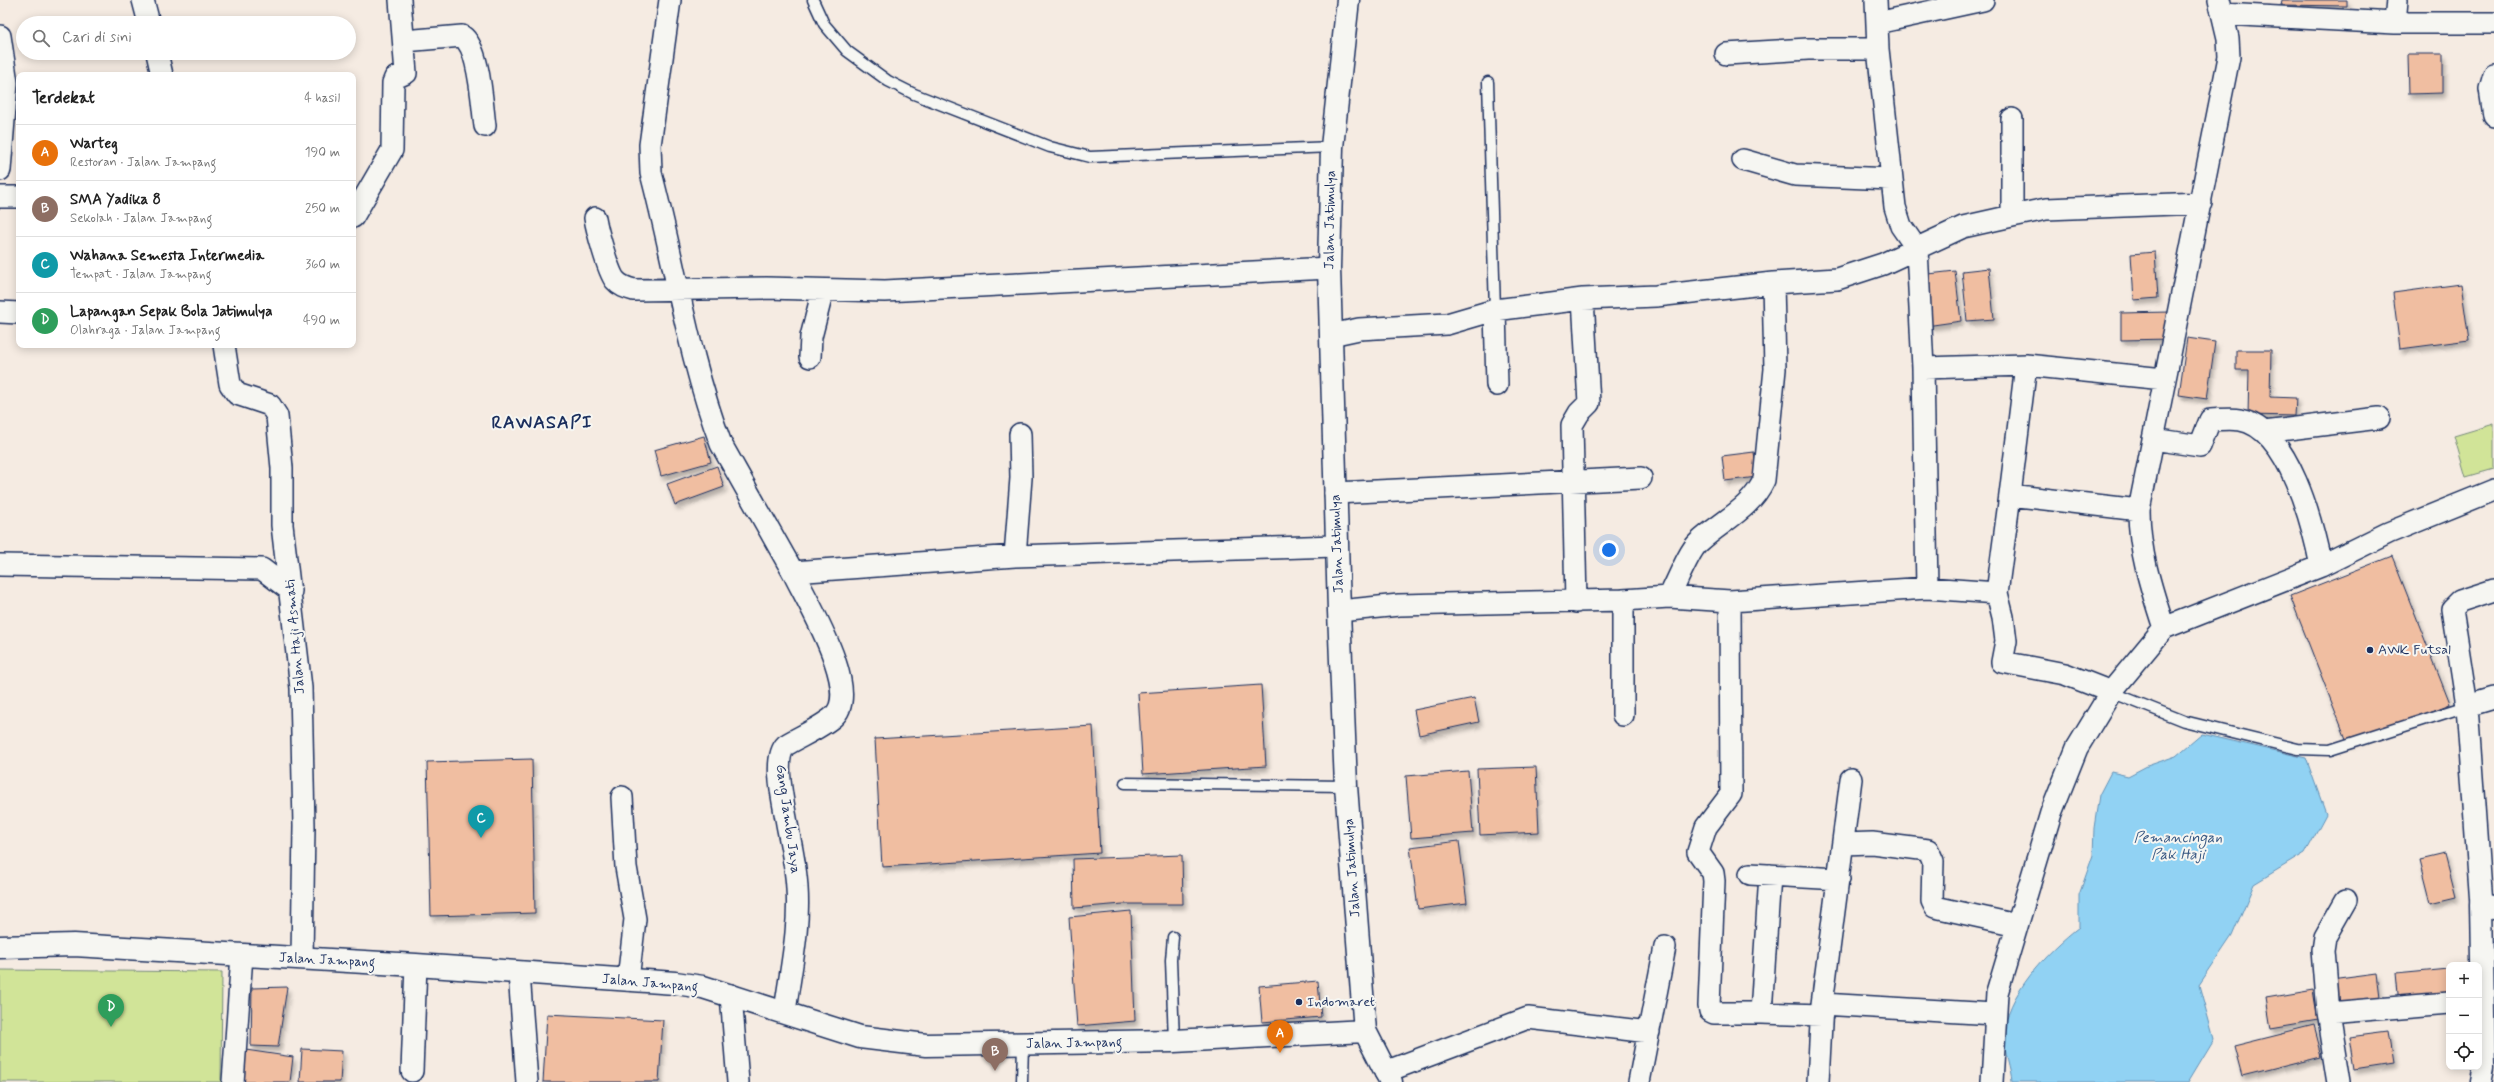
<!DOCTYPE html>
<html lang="id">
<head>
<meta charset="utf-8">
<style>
	:root { --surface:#fff; --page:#f6f6f6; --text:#222; --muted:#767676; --line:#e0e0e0; --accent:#1b2f5e }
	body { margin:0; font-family:Mynerve,sans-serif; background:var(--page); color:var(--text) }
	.controls { position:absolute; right:12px; bottom:12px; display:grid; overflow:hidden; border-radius:8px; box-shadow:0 2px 10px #0003 }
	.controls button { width:36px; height:36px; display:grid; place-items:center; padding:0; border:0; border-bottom:1px solid var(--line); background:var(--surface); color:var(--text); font:20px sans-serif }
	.you { position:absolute; left:1609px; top:550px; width:14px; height:14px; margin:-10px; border:3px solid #fff; border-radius:50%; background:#1a73e8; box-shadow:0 0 0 6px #1a73e833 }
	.badge { display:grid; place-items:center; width:26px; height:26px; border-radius:50%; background:var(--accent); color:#fff; font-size:13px; font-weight:700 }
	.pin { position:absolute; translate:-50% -33px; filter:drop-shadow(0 1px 2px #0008) }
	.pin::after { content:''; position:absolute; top:21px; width:14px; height:12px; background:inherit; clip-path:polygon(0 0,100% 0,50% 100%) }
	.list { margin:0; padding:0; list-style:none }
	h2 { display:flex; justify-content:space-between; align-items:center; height:52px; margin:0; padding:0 16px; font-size:17px }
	h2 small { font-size:13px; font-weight:400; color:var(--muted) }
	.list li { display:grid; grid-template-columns:26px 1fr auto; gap:12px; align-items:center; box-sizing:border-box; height:56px; padding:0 16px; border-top:1px solid var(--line) }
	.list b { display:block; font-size:15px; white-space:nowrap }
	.list p { margin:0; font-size:13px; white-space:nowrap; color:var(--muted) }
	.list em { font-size:13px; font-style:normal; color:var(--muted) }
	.icon { flex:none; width:22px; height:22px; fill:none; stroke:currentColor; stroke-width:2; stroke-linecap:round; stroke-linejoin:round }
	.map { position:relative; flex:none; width:2494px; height:1082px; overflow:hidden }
	.search { position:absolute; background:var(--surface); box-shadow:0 2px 10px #0003; left:16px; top:16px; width:340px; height:44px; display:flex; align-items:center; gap:10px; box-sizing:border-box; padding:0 14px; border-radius:22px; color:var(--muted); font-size:15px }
	.panel { position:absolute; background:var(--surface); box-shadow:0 2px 10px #0003; left:16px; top:72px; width:340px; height:276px; border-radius:8px }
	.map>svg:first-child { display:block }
	.green { fill:#d1e498; stroke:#768a7b }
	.water { fill:#91d2f3; stroke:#6291b7 }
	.building { fill:#f0bea1; stroke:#1b2f5e; filter:url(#shadow) }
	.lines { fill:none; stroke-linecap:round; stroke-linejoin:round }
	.lane-casing { stroke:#1b2f5e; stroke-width:13 }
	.street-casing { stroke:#1b2f5e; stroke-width:24 }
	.secondary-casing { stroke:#1b2f5e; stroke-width:25 }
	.lane { stroke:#f6f6f2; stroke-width:10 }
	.street { stroke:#f6f6f2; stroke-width:21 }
	.secondary { stroke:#f6f6f2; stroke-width:22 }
	.poi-dot { fill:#1b2f5e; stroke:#f6f6f2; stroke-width:1.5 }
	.labels { text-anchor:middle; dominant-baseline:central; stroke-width:4; stroke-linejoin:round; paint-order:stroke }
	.street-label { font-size:14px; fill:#1b2f5e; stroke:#f6f6f2 }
	.poi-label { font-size:14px; fill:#1b2f5e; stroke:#f6f6f2; text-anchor:start }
	.water-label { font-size:15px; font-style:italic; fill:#385883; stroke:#f6f6f2 }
	.district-label { font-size:18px; font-weight:bold; letter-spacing:1px; fill:#1b2f5e; stroke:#f6f6f2 }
</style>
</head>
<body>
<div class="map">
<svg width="2494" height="1082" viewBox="0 0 2494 1082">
	<defs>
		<filter id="shadow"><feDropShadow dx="2.5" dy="4.5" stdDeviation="2" flood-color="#0004"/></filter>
	</defs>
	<rect width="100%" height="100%" fill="#f5ebe2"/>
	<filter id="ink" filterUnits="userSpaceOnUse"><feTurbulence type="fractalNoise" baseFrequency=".025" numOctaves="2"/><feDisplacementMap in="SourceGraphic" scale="8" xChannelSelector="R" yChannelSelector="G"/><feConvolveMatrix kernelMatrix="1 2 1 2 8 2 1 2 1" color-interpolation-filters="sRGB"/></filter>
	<g filter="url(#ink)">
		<path class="green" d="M2494,424V469L2466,477L2454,436Z
			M0,970L222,972L221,1082H0Z"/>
		<path class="water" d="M2202,734L2306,758L2326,814L2305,853L2254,884L2232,936L2199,985L2214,1039L2188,1082H2012C2011,1067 2004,1052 2004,1037C2004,996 2049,950 2079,927V895L2093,855L2094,828L2099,795L2111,772L2128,776L2147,766L2176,756Z"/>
		<path class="building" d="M2282,0H2347V6L2281,5Z
			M2408,54H2443V93L2409,94Z
			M2155,252L2158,298L2134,300L2131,254Z
			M1989,268L1994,319L1967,321L1962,271Z
			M1955,271L1961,321L1926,326L1920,275Z
			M2461,284L2469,340L2400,349L2393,293Z
			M2169,312L2170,339L2121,340V313Z
			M2187,338L2215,342L2207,399L2179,395Z
			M2236,350H2271L2270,397L2296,398L2295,416L2248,415L2249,370H2236Z
			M704,436L711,462L661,476L654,450Z
			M1754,452L1757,477L1725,481L1722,456Z
			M717,466L724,487L675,505L667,484Z
			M2392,556L2450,704L2348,744L2290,596Z
			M1261,685L1266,766L1143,774L1138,693Z
			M1474,698L1479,722L1419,735L1414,710Z
			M1093,726L1100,853L882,867L875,739Z
			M532,759L535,913L431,916L427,762Z
			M1536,767L1539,832L1480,835L1477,769Z
			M1468,771L1473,833L1411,838L1406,776Z
			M1459,841L1467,903L1418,909L1410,847Z
			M2445,854L2456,897L2431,903L2420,860Z
			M1182,855L1183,904H1123L1074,908L1073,859Z
			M1131,911L1135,1021L1077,1026L1069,917Z
			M2449,969V1000L2399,1005L2396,974Z
			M2377,973L2381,1005L2335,1011L2331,979Z
			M1318,981L1321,1017L1262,1022L1259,986Z
			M287,987L278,1047L251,1046L252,988Z
			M2313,990L2318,1021L2271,1029L2266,998Z
			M547,1014L663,1020L659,1082H543Z
			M2314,1026L2322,1056L2242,1076L2234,1046Z
			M2388,1032L2393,1063L2354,1069L2349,1037Z
			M239,1049L293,1057L290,1082H235Z
			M302,1049L342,1051L340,1082H300Z"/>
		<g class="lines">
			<defs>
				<path id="lane" d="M813,0L824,24L847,51L888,81L914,94L1050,147L1090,157L1332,147
					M1488,82L1495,310
					M2111,692L2184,721L2298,749L2330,750L2467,706
					M1125,783L1346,786
					M1173,937L1171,960L1174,1041
					M1022,1082L1023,1044"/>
				<path id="street" d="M143,0L149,23
					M670,0L650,145L651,173C675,263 688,357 721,444L793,572L1015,556L1336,546
					M1876,0L1878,49L1895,207L1901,226L1917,249L1923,368
					M2223,14L2395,23H2494
					M1877,23L1983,0
					M2395,23L2397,0
					M0,36L7,83L0,170
					M404,41L462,36C480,48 482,105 485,126
					M157,53L162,75
					M1726,54L1808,49H1878
					M2494,75L2490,89L2494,116
					M2012,119V216
					M1743,160L1795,175L1891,179
					M0,197H19
					M353,217L392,150L393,83L395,78L406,73L400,0
					M595,218C597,230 608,271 615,280C620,286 626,288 634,290L766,288L885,291L1329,268
					M1495,310L1497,385
					M0,312L19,313
					M1331,335L1359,329L1447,324L1495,310L1583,299L1656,296L1773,283L1837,279L1883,264L1963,227L2012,216L2046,209L2201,203
					M224,345L230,384L237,394L270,405L277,416L282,468V525L301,688L304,826L302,958
					M810,357L811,337L823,290
					M2264,432L2379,418
					M2153,439L2200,446L2210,420C2219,420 2230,418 2240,420C2289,428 2313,526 2321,566
					M1335,493L1641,478
					M2010,495L2026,365
					M1015,556L1021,478L1020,434
					M0,565L262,569L291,591
					M1927,588L1923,368L2026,365L2164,379
					M1669,597C1676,584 1689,551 1698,543C1721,521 1750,510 1764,480L1775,369L1773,283
					M1730,601L1731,794L1706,827L1698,852L1713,873L1714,881L1709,1006L1710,1011L1714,1013H1761
					M1576,602L1572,425L1579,413L1589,403L1583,299
					M1339,611L1399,605L1623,600
					M2164,628C2151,588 2139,551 2139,510L2229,57L2228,38L2219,0
					M2111,692L2065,674L2002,662L2006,641L2003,617L1997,593L2010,495L2139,510
					M2467,706L2494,698
					M1623,715V600L1669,597L1730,601L1927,588L1997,593
					M622,797L626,867L635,919L628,980
					M1843,844L1872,843L1928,850L1933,861L1932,901L1935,907L2017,925
					M1750,874L1839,879
					M1770,875L1761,1013L1822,1015
					M2481,905L2467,706L2452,609L2460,601L2494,590
					M519,973L527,1082
					M731,995L738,1082
					M1822,1004L1994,1014
					M785,1012C790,972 800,929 797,888C796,867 791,845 787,824C784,805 772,758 786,745C801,736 820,728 833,717C863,692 806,600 793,572
					M2328,1013L2323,950L2325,937L2346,900
					M412,1071L416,965
					M1385,1072L1528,1018L1649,1032
					M233,1082L242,955
					M1639,1082L1665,947
					M1818,1082L1822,1004L1851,779
					M1992,1082L1997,993L2051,813L2077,748L2111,692L2164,628L2321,566L2388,533L2494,490
					M2339,1082L2328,1013L2449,1003"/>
				<path id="secondary" d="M1348,0L1332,147L1329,268L1339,611L1346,786L1365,1031L1391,1082
					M0,947L74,945L416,965L675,983L703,987L860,1037L926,1045L1174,1041L1365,1031
					M2481,1082L2484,1067L2481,905L2494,907"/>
			</defs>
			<use href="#lane" class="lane-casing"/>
			<use href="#street" class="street-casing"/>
			<use href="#secondary" class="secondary-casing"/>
			<use href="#lane" class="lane"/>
			<use href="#street" class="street"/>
			<use href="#secondary" class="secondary"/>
		</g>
	</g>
	<g class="poi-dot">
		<circle cx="2370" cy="650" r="4"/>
		<circle cx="1299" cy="1002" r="4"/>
	</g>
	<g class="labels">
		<g class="street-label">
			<text transform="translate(1330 220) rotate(-89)">Jalan Jatimulya</text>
			<text transform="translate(1337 544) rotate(-92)">Jalan Jatimulya</text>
			<text transform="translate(295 637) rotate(-95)">Jalan Haji Asmati</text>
			<text transform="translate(788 819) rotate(82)">Gang Jambu Jaya</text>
			<text transform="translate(1352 868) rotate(-94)">Jalan Jatimulya</text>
			<text transform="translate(327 960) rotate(3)">Jalan Jampang</text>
			<text transform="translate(650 983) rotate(5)">Jalan Jampang</text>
			<text transform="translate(1074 1043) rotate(-1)">Jalan Jampang</text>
		</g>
		<g class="poi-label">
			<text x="2378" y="650">AWK Futsal</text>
			<text x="1307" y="1002">Indomaret</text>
		</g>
		<g class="water-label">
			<text x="2178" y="838">Pemancingan<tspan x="2178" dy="17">Pak Haji</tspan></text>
		</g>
		<g class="district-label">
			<text x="542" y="423">RAWASAPI</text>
		</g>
	</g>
</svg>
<div class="controls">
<button>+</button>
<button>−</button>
<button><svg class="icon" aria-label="locate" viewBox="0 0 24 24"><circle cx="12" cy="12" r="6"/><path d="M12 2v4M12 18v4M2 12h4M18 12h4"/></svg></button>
</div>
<div class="you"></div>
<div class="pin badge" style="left:1280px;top:1053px;background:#e8710a">A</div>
<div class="pin badge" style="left:995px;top:1071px;background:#8d6e63">B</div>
<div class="pin badge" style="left:481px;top:838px;background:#0f9aa8">C</div>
<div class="pin badge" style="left:111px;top:1027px;background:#2e9e5b">D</div>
<div class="search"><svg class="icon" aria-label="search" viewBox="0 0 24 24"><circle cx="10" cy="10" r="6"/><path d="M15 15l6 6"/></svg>Cari di sini</div>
<section class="panel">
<h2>Terdekat<small>4 hasil</small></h2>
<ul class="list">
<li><span class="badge" style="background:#e8710a">A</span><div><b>Warteg</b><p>Restoran · Jalan Jampang</p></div><em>190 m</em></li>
<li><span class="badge" style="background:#8d6e63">B</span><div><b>SMA Yadika 8</b><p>Sekolah · Jalan Jampang</p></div><em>250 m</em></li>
<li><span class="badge" style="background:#0f9aa8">C</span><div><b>Wahana Semesta Intermedia</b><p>Tempat · Jalan Jampang</p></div><em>360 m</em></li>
<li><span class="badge" style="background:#2e9e5b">D</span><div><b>Lapangan Sepak Bola Jatimulya</b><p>Olahraga · Jalan Jampang</p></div><em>490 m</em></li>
</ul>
</section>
</div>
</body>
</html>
